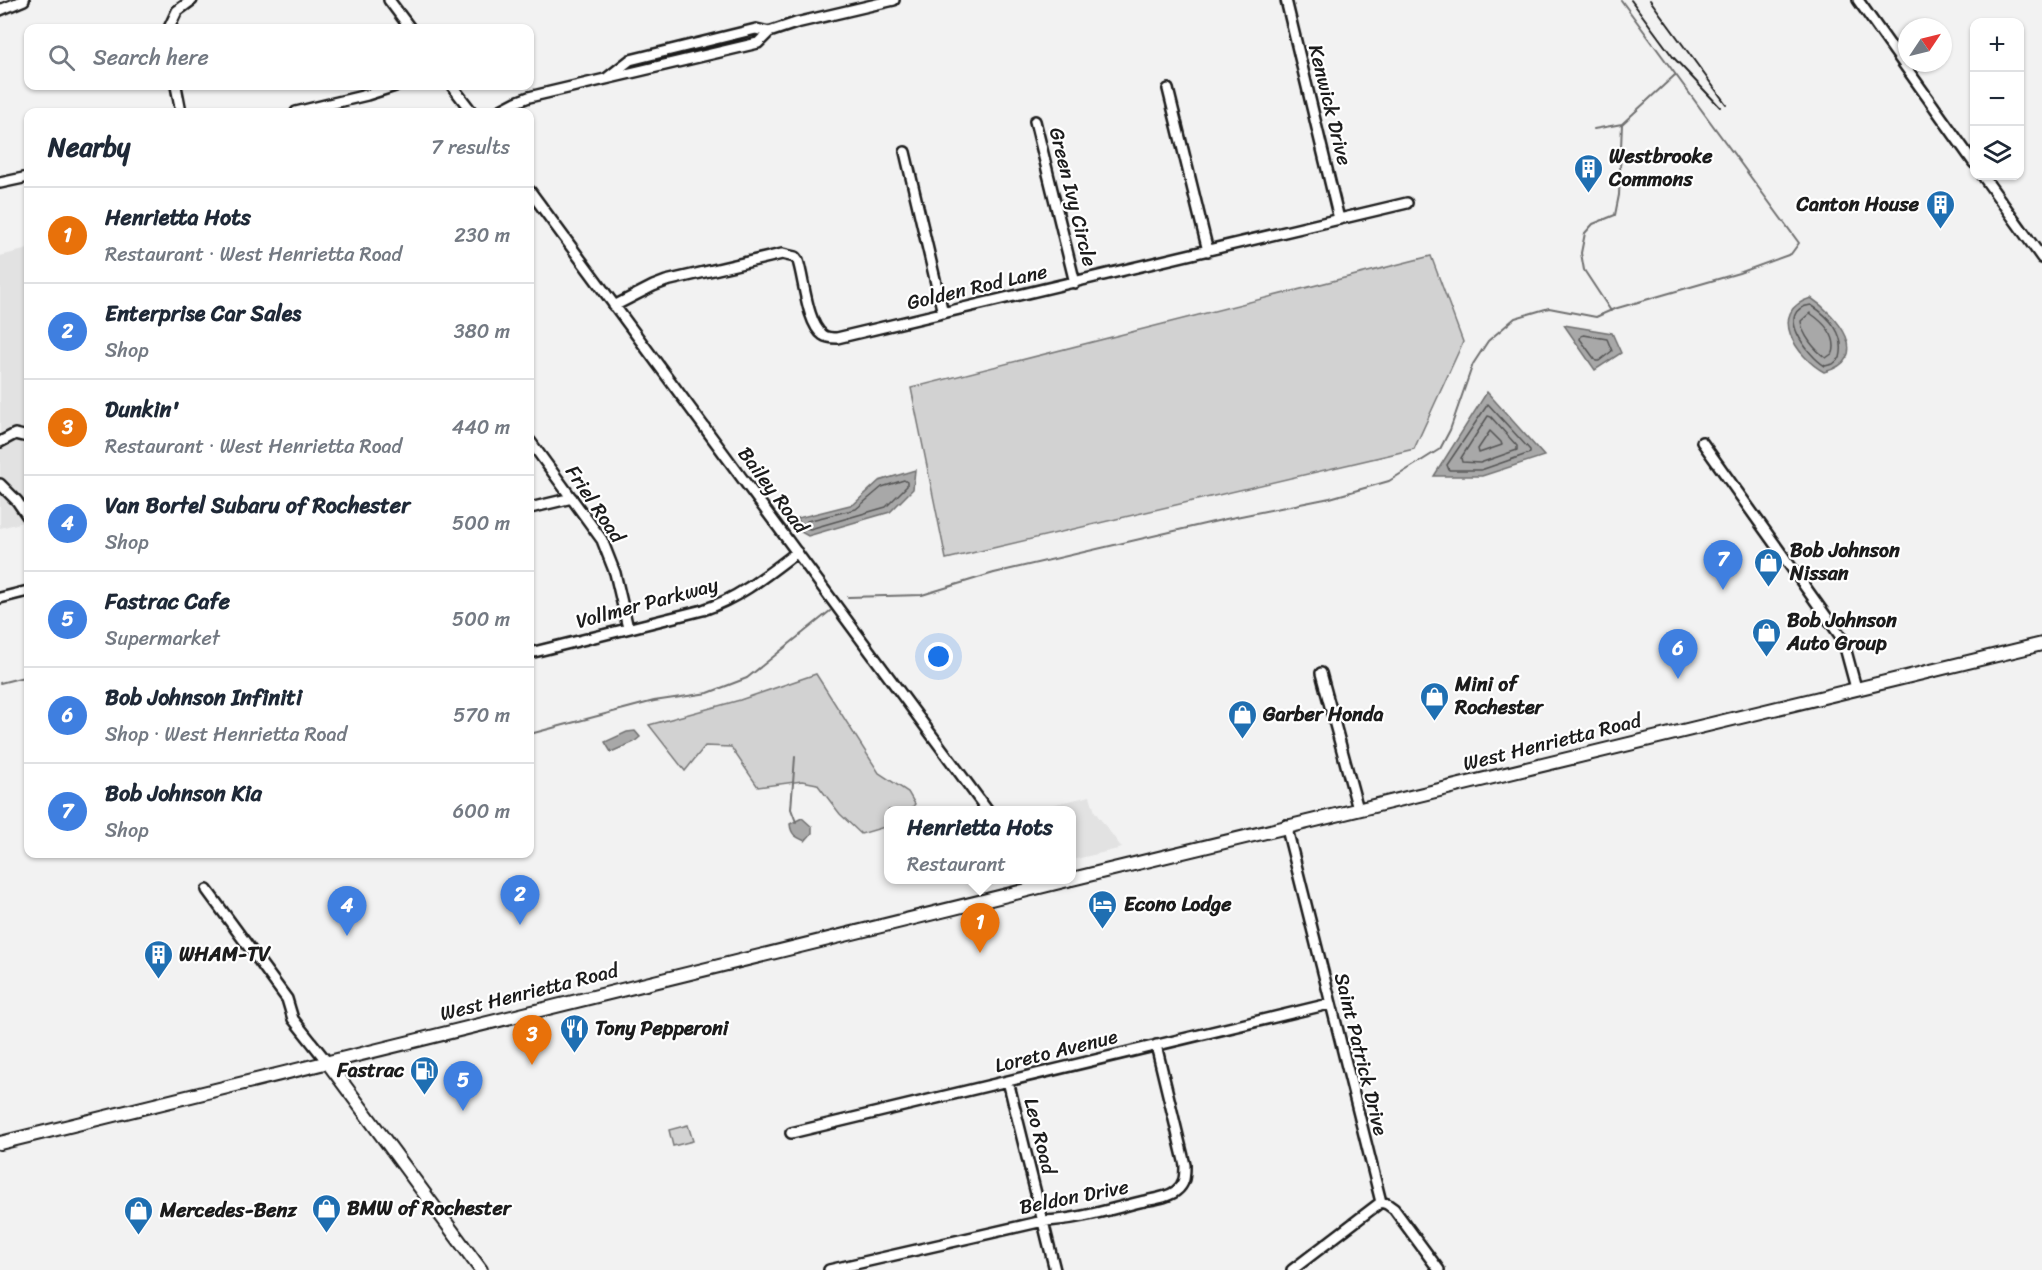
<!DOCTYPE html>
<html lang="en">
<head>
<meta charset="utf-8">
<style>
	:root { --surface:#fff; --page:#f6f6f7; --text:#1f2937; --muted:#747a83; --line:#e0e1e3; --accent:#d93025 }
	body { margin:0; font-family:Sriracha,sans-serif; background:var(--page); color:var(--text) }
	.controls { position:absolute; right:18px; top:18px; display:grid; overflow:hidden; border-radius:12px; box-shadow:0 2px 4px #0004 }
	.controls button { width:54px; height:54px; display:grid; place-items:center; padding:0; border:0; border-bottom:2px solid var(--line); background:var(--surface); color:var(--text); font:30px sans-serif }
	.compass { position:absolute; left:1898px; top:18px; width:54px; height:54px; border-radius:50%; background:var(--surface); box-shadow:0 2px 4px #0004; rotate:55deg }
	.you { position:absolute; left:939px; top:657px; width:21px; height:21px; margin:-15px; border:4px solid #fff; border-radius:50%; background:#1a73e8; box-shadow:0 0 0 9px #1a73e833 }
	.badge { display:grid; place-items:center; width:39px; height:39px; border-radius:50%; background:var(--accent); color:#fff; font-size:20px; font-weight:700 }
	.pin { position:absolute; translate:-50% -50px; filter:drop-shadow(0 2px 3px #0008) }
	.pin::after { content:''; position:absolute; top:32px; width:21px; height:18px; background:inherit; clip-path:polygon(0 0,100% 0,50% 100%) }
	.popup { position:absolute; left:884px; top:806px; width:192px; height:78px; box-sizing:border-box; display:grid; place-content:center; border-radius:12px; background:var(--surface); filter:drop-shadow(0 2px 4px #0005); font-size:20px; white-space:nowrap; color:var(--muted) }
	.popup b { font-size:22px; color:var(--text) }
	.popup::after { content:''; position:absolute; left:50%; top:100%; margin-left:-12px; border:12px solid transparent; border-top-color:var(--surface) }
	.list { margin:0; padding:0; list-style:none }
	h2 { display:flex; justify-content:space-between; align-items:center; height:78px; margin:0; padding:0 24px; font-size:26px }
	h2 small { font-size:20px; font-weight:400; color:var(--muted) }
	.list li { display:grid; grid-template-columns:39px 1fr auto; gap:18px; align-items:center; box-sizing:border-box; height:96px; padding:0 24px; border-top:2px solid var(--line) }
	.list b { display:block; font-size:22px; white-space:nowrap }
	.list p { margin:0; font-size:20px; white-space:nowrap; color:var(--muted) }
	.list em { font-size:20px; font-style:normal; color:var(--muted) }
	.icon { flex:none; width:33px; height:33px; fill:none; stroke:currentColor; stroke-width:2; stroke-linecap:round; stroke-linejoin:round }
	.map { position:relative; flex:none; width:2042px; height:1270px; overflow:hidden }
	.search { position:absolute; background:var(--surface); box-shadow:0 2px 4px #0004; left:24px; top:24px; width:510px; height:66px; display:flex; align-items:center; gap:15px; box-sizing:border-box; padding:0 21px; border-radius:12px; color:var(--muted); font-size:22px }
	.panel { position:absolute; background:var(--surface); box-shadow:0 2px 4px #0004; left:24px; top:108px; width:510px; height:750px; border-radius:12px }
	.map>svg:first-child { display:block }
	.built { fill:#e2e2e2 }
	.green { fill:#d2d2d2; stroke:#777; stroke-width:1.5 }
	.water { fill:#a8a8a8; stroke:#707070; stroke-width:1.5 }
	.lines { fill:none; stroke-linecap:round; stroke-linejoin:round }
	.shore { stroke:#545454; stroke-width:1.5 }
	.stream { stroke:#707070; stroke-width:2 }
	.minor-casing { stroke:#1c1c1c; stroke-width:14 }
	.major-casing { stroke:#1c1c1c; stroke-width:16 }
	.minor { stroke:#fff; stroke-width:9 }
	.major { stroke:#fff; stroke-width:12 }
	.rail { stroke:#1c1c1c; stroke-width:2 }
	.labels { text-anchor:middle; dominant-baseline:central; stroke-width:4.5; stroke-linejoin:round; paint-order:stroke }
	.street-label { font-size:20px; fill:#1c1c1c; stroke:#fff }
	.poi-label { font-size:20px; font-weight:bold; fill:#1c1c1c; stroke:#fff; text-anchor:start }
</style>
</head>
<body>
<div class="map">
<svg width="2042" height="1270" viewBox="0 0 2042 1270">
	<rect width="100%" height="100%" fill="#f2f2f2"/>
	<filter id="ink" filterUnits="userSpaceOnUse"><feTurbulence type="fractalNoise" baseFrequency=".0167" numOctaves="2"/><feDisplacementMap in="SourceGraphic" scale="12" xChannelSelector="R" yChannelSelector="G"/><feConvolveMatrix kernelMatrix="1 2 1 2 8 2 1 2 1" color-interpolation-filters="sRGB"/></filter>
	<g filter="url(#ink)">
		<path class="built" d="M28,249V521L0,528V256Z
			M1090,796L1095,812L1122,848L1072,860V810H1048L1047,806Z"/>
		<path class="green" d="M1431,256L1463,342L1414,449L946,559L911,388Z
			M816,674L879,773L908,792L915,804L910,810H888V826L861,834L840,814L817,784L802,781L758,787L731,747L705,746L685,771L649,725L740,700Z
			M688,1125L693,1141L673,1146L669,1130Z"/>
		<path class="water" d="M1811,298C1837,315 1874,359 1824,372C1797,358 1766,311 1811,298Z
			M1564,325L1612,333L1621,353L1595,370Z
			M1487,392L1544,456L1482,476H1434Z
			M915,470L913,489L890,512L808,536L801,532L798,518L854,504L879,481Z
			M635,731L640,737L634,742L611,752L605,742L627,732Z
			M802,818L812,827V833L805,841C796,837 791,835 790,824Z"/>
		<g class="lines">
			<path class="shore" d="M1811,305C1830,317 1846,335 1840,358L1833,364L1825,366C1808,356 1773,310 1811,305Z
				M1810,313C1823,322 1838,336 1833,353L1826,358C1815,350 1802,335 1801,321Z
				M1584,335L1607,339L1612,351L1599,361H1596L1580,339L1581,336Z
				M1488,404L1530,450V453L1481,470H1449L1447,465Z
				M1488,416L1491,417L1517,446V450L1480,463L1462,462L1461,458Z
				M1490,431L1501,442L1502,445L1479,453L1478,449Z
				M904,480L907,482V486L886,507L810,529L806,528L807,521L856,509L882,487Z"/>
			<path class="stream" d="M1594,129L1622,124
				M1611,311L1584,270L1581,253L1585,233L1593,224L1615,215L1619,195L1622,124L1675,75
				M848,597L922,595L994,573L1226,519L1330,498L1389,481L1440,449L1450,430L1473,364L1488,341L1515,318L1549,308L1596,317L1614,309L1739,273L1791,254L1799,243L1621,0
				M0,683L28,676
				M530,734L654,701L708,693L747,678L830,611
				M795,757L791,809L796,822"/>
			<defs>
				<path id="minor" d="M389,0L410,28
					M1286,0L1339,219
					M1858,0L1974,163
					M0,10L24,0
					M169,28L177,11L192,0
					M607,78L630,60L756,29L769,32L796,23L894,0
					M176,86L181,112
					M452,86L472,112
					M1168,89L1208,251
					M296,112L367,95L395,86
					M497,112L516,102L529,97L758,43L769,32
					M1035,121L1075,283
					M905,152L943,313
					M1983,176L2042,258
					M0,183L28,177
					M530,191L987,810
					M614,306L653,286L666,281L782,254L795,257L798,261C804,279 807,324 823,335C827,338 832,338 837,338L1407,203
					M530,441L602,540L615,573L628,628
					M0,442L15,434L28,437
					M1702,442L1843,640L1856,688
					M0,484L17,501L28,517
					M530,508L572,498
					M0,598L28,591
					M530,653L703,610C739,598 767,575 797,552
					M1321,673L1358,809
					M1286,825L1381,1202L1387,1204L1394,1209L1439,1270
					M207,890L287,999L293,1019L328,1063
					M1008,1081L1055,1270
					M791,1133L1329,1004
					M829,1270L1043,1221C1076,1220 1108,1210 1140,1202C1152,1199 1167,1198 1176,1191C1185,1184 1185,1176 1185,1165L1156,1045
					M1292,1270L1381,1202"/>
				<path id="major" d="M1072,879L2042,644
					M328,1063L481,1270
					M0,1143L1068,880"/>
			</defs>
			<use href="#minor" class="minor-casing"/>
			<use href="#major" class="major-casing"/>
			<use href="#minor" class="minor"/>
			<use href="#major" class="major"/>
			<path class="rail" d="M1631,0L1673,57L1720,107
				M1650,0L1726,104"/>
		</g>
	</g>
	<defs>
		<symbol id="building-pin" viewBox="-11 -11 22 30"><path d="M0 17L-7.5 6A9.5 9.5 0 1 1 7.5 6Z" fill="#1f6fb2" stroke="#fff"/><path d="M-4-6H4V6H1V3H-1V6H-4ZM-2.5-4.3h1.7v1.8h-1.7ZM.8-4.3h1.7v1.8H.8ZM-2.5-1h1.7V.8h-1.7ZM.8-1h1.7V.8H.8Z" fill="#fff"/></symbol>
		<symbol id="shop-pin" viewBox="-11 -11 22 30"><path d="M0 17L-7.5 6A9.5 9.5 0 1 1 7.5 6Z" fill="#1f6fb2" stroke="#fff"/><path d="M-5-2.5h2.3a2.7 3.5 0 0 1 5.4 0H5L5.5 6h-11ZM-1.5-2.5h3a1.5 2.3 0 0 0-3 0Z" fill="#fff"/></symbol>
		<symbol id="hotel-pin" viewBox="-11 -11 22 30"><path d="M0 17L-7.5 6A9.5 9.5 0 1 1 7.5 6Z" fill="#1f6fb2" stroke="#fff"/><path d="M-6-4.5h1.5V1H6V5H4.5V3h-9V5H-6ZM-4 0a1.8 1.8 0 1 1 3.6 0ZM.5 0V-2.5h3Q6-2.5 6 0Z" fill="#fff"/></symbol>
		<symbol id="restaurant-pin" viewBox="-11 -11 22 30"><path d="M0 17L-7.5 6A9.5 9.5 0 1 1 7.5 6Z" fill="#1f6fb2" stroke="#fff"/><path d="M-5-6h1v4h1v-4h1v4h1v-4h1v5L-1.5 .5V6h-2V.5L-5-1ZM5-6V6H3V1.5H1.5Q1.5-4 5-6Z" fill="#fff"/></symbol>
		<symbol id="fuel-pin" viewBox="-11 -11 22 30"><path d="M0 17L-7.5 6A9.5 9.5 0 1 1 7.5 6Z" fill="#1f6fb2" stroke="#fff"/><path d="M-5.5-6h7V0h2V4h1.3V-2.5L3-4.5l.8-.8L6-3V5H2.5V1h-1V6h-7ZM-4.2-4.7v3.2H.2V-4.7Z" fill="#fff"/></symbol>
	</defs>
	<g fill-rule="evenodd">
		<use href="#building-pin" x="1572" y="152" width="33" height="45"/>
		<use href="#building-pin" x="1924" y="188" width="33" height="45"/>
		<use href="#shop-pin" x="1752" y="546" width="33" height="45"/>
		<use href="#shop-pin" x="1750" y="616" width="33" height="45"/>
		<use href="#shop-pin" x="1418" y="680" width="33" height="45"/>
		<use href="#shop-pin" x="1226" y="698" width="33" height="45"/>
		<use href="#hotel-pin" x="1086" y="888" width="33" height="45"/>
		<use href="#building-pin" x="142" y="938" width="33" height="45"/>
		<use href="#restaurant-pin" x="558" y="1012" width="33" height="45"/>
		<use href="#fuel-pin" x="408" y="1054" width="33" height="45"/>
		<use href="#shop-pin" x="310" y="1192" width="33" height="45"/>
		<use href="#shop-pin" x="122" y="1194" width="33" height="45"/>
	</g>
	<g class="labels">
		<g class="street-label">
			<text transform="translate(1330 105) rotate(76)">Kenwick Drive</text>
			<text transform="translate(1073 197) rotate(76)">Green Ivy Circle</text>
			<text transform="translate(977 287) rotate(-13)">Golden Rod Lane</text>
			<text transform="translate(773 490) rotate(53)">Bailey Road</text>
			<text transform="translate(595 504) rotate(56)">Friel Road</text>
			<text transform="translate(647 603) rotate(-15)">Vollmer Parkway</text>
			<text transform="translate(1552 742) rotate(-14)">West Henrietta Road</text>
			<text transform="translate(529 992) rotate(-14)">West Henrietta Road</text>
			<text transform="translate(1056 1051) rotate(-14)">Loreto Avenue</text>
			<text transform="translate(1361 1054) rotate(76)">Saint Patrick Drive</text>
			<text transform="translate(1040 1136) rotate(76)">Leo Road</text>
			<text transform="translate(1074 1197) rotate(-11)">Beldon Drive</text>
		</g>
		<g class="poi-label">
			<text x="1609" y="156">Westbrooke<tspan x="1609" dy="23">Commons</tspan></text>
			<text x="1919" y="204" text-anchor="end">Canton House</text>
			<text x="1790" y="550">Bob Johnson<tspan x="1790" dy="23">Nissan</tspan></text>
			<text x="1787" y="620">Bob Johnson<tspan x="1787" dy="23">Auto Group</tspan></text>
			<text x="1455" y="684">Mini of<tspan x="1455" dy="23">Rochester</tspan></text>
			<text x="1263" y="714">Garber Honda</text>
			<text x="1124" y="904">Econo Lodge</text>
			<text x="179" y="954">WHAM-TV</text>
			<text x="595" y="1028">Tony Pepperoni</text>
			<text x="404" y="1070" text-anchor="end">Fastrac</text>
			<text x="347" y="1208">BMW of Rochester</text>
			<text x="160" y="1210">Mercedes-Benz</text>
		</g>
	</g>
</svg>
<div class="controls">
<button>+</button>
<button>−</button>
<button><svg class="icon" aria-label="layers" viewBox="0 0 24 24"><path d="M12 4l9 5-9 5-9-5zM3 14l9 5 9-5"/></svg></button>
</div>
<svg class="compass" viewBox="-18 -18 36 36"><path d="M0-13l5 13h-10z" fill="#e53935"/><path d="M0 13l5-13h-10z" fill="#747a83"/></svg>
<div class="you"></div>
<div class="pin badge" style="left:980px;top:953px;background:#e8710a">1</div>
<div class="popup"><b>Henrietta Hots</b>Restaurant</div>
<div class="pin badge" style="left:520px;top:925px;background:#3f7fe0">2</div>
<div class="pin badge" style="left:532px;top:1065px;background:#e8710a">3</div>
<div class="pin badge" style="left:347px;top:936px;background:#3f7fe0">4</div>
<div class="pin badge" style="left:463px;top:1111px;background:#3f7fe0">5</div>
<div class="pin badge" style="left:1678px;top:679px;background:#3f7fe0">6</div>
<div class="pin badge" style="left:1723px;top:590px;background:#3f7fe0">7</div>
<div class="search"><svg class="icon" aria-label="search" viewBox="0 0 24 24"><circle cx="10" cy="10" r="6"/><path d="M15 15l6 6"/></svg>Search here</div>
<section class="panel">
<h2>Nearby<small>7 results</small></h2>
<ul class="list">
<li><span class="badge" style="background:#e8710a">1</span><div><b>Henrietta Hots</b><p>Restaurant · West Henrietta Road</p></div><em>230 m</em></li>
<li><span class="badge" style="background:#3f7fe0">2</span><div><b>Enterprise Car Sales</b><p>Shop</p></div><em>380 m</em></li>
<li><span class="badge" style="background:#e8710a">3</span><div><b>Dunkin'</b><p>Restaurant · West Henrietta Road</p></div><em>440 m</em></li>
<li><span class="badge" style="background:#3f7fe0">4</span><div><b>Van Bortel Subaru of Rochester</b><p>Shop</p></div><em>500 m</em></li>
<li><span class="badge" style="background:#3f7fe0">5</span><div><b>Fastrac Cafe</b><p>Supermarket</p></div><em>500 m</em></li>
<li><span class="badge" style="background:#3f7fe0">6</span><div><b>Bob Johnson Infiniti</b><p>Shop · West Henrietta Road</p></div><em>570 m</em></li>
<li><span class="badge" style="background:#3f7fe0">7</span><div><b>Bob Johnson Kia</b><p>Shop</p></div><em>600 m</em></li>
</ul>
</section>
</div>
</body>
</html>
